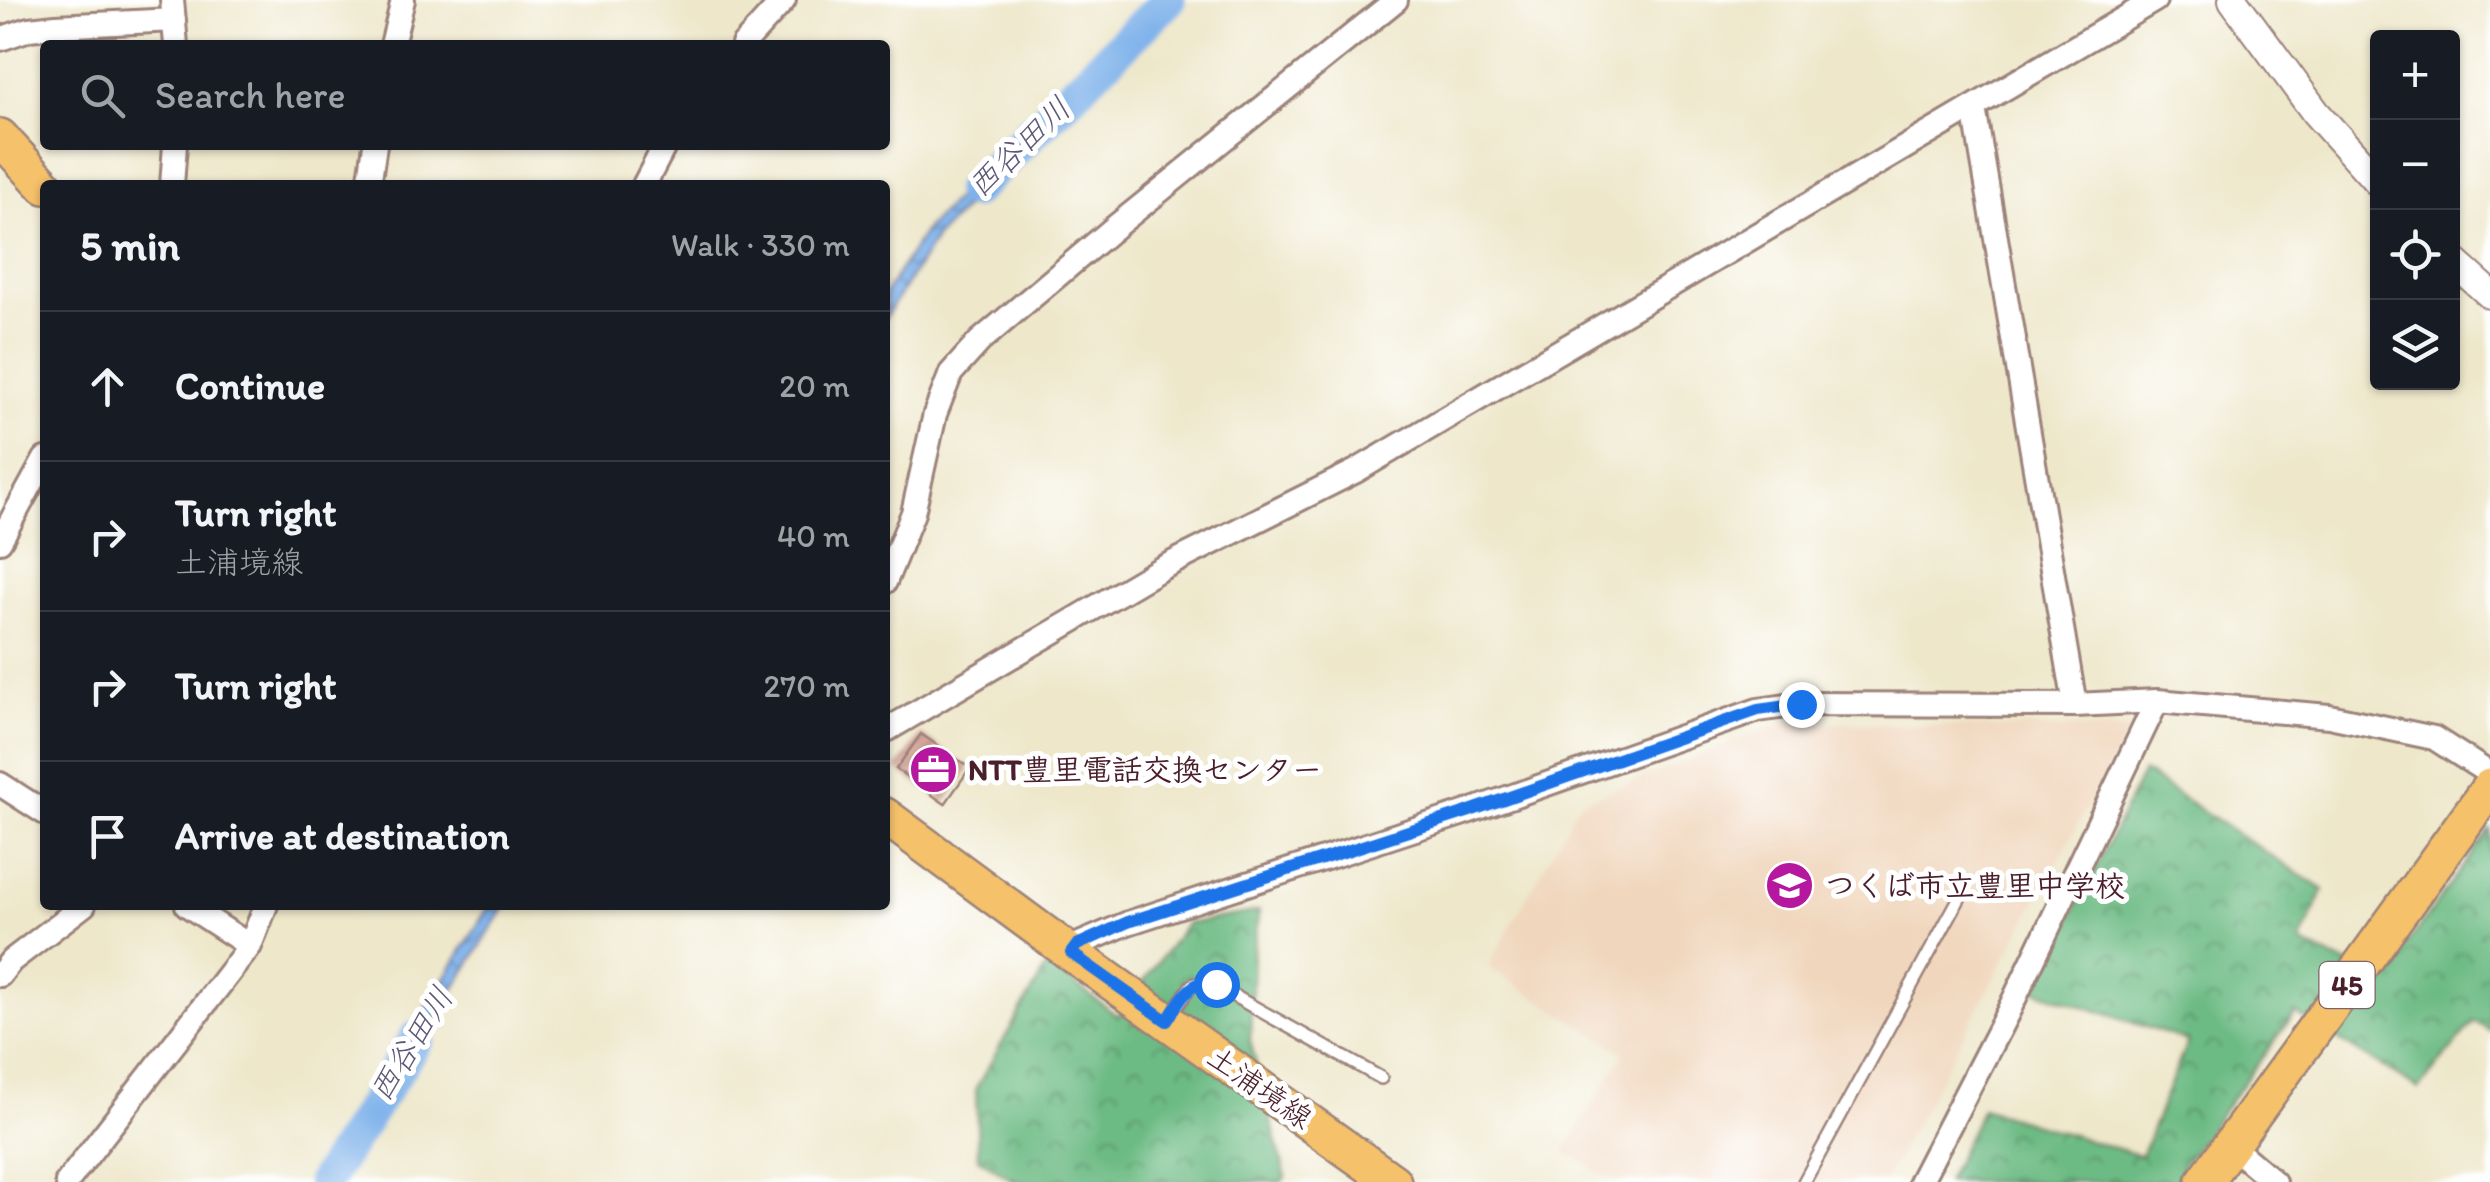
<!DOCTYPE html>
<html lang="en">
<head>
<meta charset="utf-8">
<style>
	:root { --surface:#171b24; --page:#242831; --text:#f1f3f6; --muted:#9ea1a6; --line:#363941 }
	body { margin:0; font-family:Itim,"Klee One",sans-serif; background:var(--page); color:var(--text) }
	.controls { position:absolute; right:30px; top:30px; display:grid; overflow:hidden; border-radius:10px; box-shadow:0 2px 8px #0004 }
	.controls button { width:90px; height:90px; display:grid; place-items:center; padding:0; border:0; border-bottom:2px solid var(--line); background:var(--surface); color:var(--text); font:50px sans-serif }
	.stop { position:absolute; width:30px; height:30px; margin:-22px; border:8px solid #1a73e8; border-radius:50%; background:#fff }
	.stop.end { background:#1a73e8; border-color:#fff; box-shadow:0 2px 10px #0008 }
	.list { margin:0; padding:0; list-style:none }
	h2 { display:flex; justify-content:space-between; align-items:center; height:130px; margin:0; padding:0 40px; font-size:42px }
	h2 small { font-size:32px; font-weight:400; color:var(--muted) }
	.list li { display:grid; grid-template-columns:65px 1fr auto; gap:30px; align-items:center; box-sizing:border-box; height:150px; padding:0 40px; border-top:2px solid var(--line) }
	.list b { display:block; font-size:38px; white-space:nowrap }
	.list p { margin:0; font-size:32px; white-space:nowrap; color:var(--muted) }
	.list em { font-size:32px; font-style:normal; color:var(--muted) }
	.icon { flex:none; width:55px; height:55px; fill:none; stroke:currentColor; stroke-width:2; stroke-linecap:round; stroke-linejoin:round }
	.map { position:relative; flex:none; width:2490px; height:1182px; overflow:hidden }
	.search { position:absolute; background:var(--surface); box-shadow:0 2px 8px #0004; left:40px; top:40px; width:850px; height:110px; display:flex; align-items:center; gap:25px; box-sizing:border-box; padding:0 35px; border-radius:10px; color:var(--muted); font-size:38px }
	.panel { position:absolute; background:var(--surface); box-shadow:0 2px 8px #0004; left:40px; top:180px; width:850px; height:730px; border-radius:10px }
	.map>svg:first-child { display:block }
	.built { fill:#f0d6bc }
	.forest { fill:url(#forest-crowns); stroke:#5c6d58; stroke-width:2.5 }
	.water { fill:url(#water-waves); stroke:#64688a; stroke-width:2.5 }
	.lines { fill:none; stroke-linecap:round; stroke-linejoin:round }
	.river { stroke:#7db1ea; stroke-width:35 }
	.building { fill:url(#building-hatch) }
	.service-casing { stroke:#9c837a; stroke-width:16 }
	.minor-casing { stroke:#9c837a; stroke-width:28 }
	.tertiary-casing { stroke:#9c837a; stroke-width:32 }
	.primary-casing { stroke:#9c837a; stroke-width:40 }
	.service { stroke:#fff; stroke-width:11 }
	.minor { stroke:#fff; stroke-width:22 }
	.tertiary { stroke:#fff; stroke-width:28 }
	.primary { stroke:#f5c16b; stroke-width:35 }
	.route { stroke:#1a73e8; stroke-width:12 }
	.labels { text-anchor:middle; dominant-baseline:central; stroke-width:10; stroke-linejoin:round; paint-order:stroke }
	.shield { fill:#fff; stroke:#80626b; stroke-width:2.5 }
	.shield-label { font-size:28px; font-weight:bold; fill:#4a1f2b }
	.poi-label { font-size:30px; font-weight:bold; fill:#4a1f2b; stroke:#fff; text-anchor:start }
	.street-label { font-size:30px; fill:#4a1f2b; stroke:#fff }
	.water-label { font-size:32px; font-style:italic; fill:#5e5977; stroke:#fff }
</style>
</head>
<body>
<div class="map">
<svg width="2490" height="1182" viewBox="0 0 2490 1182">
	<defs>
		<pattern id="forest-crowns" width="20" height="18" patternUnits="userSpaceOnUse" patternTransform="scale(2.5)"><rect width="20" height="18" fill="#6dbb84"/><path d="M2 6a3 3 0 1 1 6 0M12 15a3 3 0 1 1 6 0" fill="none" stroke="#5c976c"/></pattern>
		<pattern id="water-waves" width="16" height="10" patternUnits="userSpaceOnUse" patternTransform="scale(2.5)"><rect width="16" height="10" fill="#7db1ea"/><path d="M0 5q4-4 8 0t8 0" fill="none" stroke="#688fbe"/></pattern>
		<pattern id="building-hatch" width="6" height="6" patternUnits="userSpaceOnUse" patternTransform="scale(2.5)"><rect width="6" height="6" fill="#cc9788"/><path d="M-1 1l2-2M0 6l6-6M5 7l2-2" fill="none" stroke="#a87b6f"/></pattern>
	</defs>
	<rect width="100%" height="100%" fill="#fff"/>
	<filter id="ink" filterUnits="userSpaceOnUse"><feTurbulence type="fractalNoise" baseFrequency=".01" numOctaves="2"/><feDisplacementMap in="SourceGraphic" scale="20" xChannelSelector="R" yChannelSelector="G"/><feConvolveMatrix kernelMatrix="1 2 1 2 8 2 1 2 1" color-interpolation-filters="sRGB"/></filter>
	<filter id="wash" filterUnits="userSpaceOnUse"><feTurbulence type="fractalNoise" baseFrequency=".0048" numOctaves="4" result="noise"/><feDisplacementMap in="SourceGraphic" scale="40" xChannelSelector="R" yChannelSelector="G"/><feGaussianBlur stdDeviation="2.25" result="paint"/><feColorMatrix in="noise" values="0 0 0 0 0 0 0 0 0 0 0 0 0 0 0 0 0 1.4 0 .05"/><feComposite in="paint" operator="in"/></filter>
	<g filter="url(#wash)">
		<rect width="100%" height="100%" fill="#eee7ca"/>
		<path class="built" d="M1785,722L2129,730L1884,1182H1617L1564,1152L1624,1053L1488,967L1580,802Z"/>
		<path class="forest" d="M2143,772L2324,890L2300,943L2381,980L2490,829V1031L2474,1021L2419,1089L2295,1013L2182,1166L2198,1182H1946L1982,1108L2141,1156L2188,1041L2035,990Z
			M1259,911L1253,954L1250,1041L1286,1177L1282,1182H1015L978,1157L976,1088L1048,964L1118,1016L1186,924Z"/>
		<path class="water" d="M998,155L1007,164L936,237L885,318V293L926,229Z
			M490,905H506L397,1082L386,1074Z"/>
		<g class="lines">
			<path class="river" d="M972,191L1168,0
				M324,1182L417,1038"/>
		</g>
		<g id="blocks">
			<path class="building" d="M921,734L970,768L945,804L896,769Z"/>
		</g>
	</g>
	<g filter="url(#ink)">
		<use href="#blocks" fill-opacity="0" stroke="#9c837a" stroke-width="2.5"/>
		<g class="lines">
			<defs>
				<path id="service" d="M1169,1017L1192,985L1207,981L1381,1078
					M1804,1182L1960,897"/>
				<path id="minor" d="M172,0L176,45
					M0,39L29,29L56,26L174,20
					M392,45L403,0
					M743,45L784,0
					M1974,108L2075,705
					M172,185L175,145
					M369,185L375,145
					M644,185L665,145
					M0,541L45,459
					M885,582L913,513L935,414L951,373L980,341L1115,227L1396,0
					M885,731L1162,568L1356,471L2155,0
					M0,784L45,813
					M187,905L250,946
					M1071,953L1077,945L1128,923L1467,812L1758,710L1801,704L2075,705L2157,701L2329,716L2434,738L2490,774
					M0,975L11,961L84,905
					M2230,1145L2274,1182
					M67,1182L250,946L266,905
					M1920,1182L2008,1012L2157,701"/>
				<path id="tertiary" d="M2233,0L2316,113L2378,182
					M2452,260L2490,294"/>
				<path id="primary" d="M0,137L45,186
					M885,816L1071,953L1393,1182
					M2204,1182L2490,787"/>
			</defs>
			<use href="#service" class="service-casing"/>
			<use href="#minor" class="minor-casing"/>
			<use href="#tertiary" class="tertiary-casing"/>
			<use href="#primary" class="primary-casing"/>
			<use href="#service" class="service"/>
			<use href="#minor" class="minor"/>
			<use href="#tertiary" class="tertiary"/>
			<use href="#primary" class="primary"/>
		</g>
	</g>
	<g class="lines" filter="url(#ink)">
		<path class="route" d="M1216,984C1191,975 1179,1003 1167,1021L1071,953L1077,945L1128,922L1467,812L1758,710L1801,704"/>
	</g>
	<defs>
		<symbol id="office-disc" viewBox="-11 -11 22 22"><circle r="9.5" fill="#b5179e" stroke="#fff"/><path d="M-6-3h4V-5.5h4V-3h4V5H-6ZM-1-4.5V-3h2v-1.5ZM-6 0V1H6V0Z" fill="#fff"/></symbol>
		<symbol id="school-disc" viewBox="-11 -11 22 22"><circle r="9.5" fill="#b5179e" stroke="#fff"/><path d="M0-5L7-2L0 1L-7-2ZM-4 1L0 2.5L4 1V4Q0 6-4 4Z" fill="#fff"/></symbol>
	</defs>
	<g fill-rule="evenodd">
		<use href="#office-disc" x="906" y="742" width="55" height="55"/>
		<use href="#school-disc" x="1762" y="858" width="55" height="55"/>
	</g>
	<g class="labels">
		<rect class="shield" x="2319.5" y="962" width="55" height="46" rx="8"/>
		<g class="shield-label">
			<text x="2347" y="985">45</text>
		</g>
		<g class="poi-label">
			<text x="968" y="769">NTT豊里電話交換センター</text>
			<text x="1825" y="885">つくば市立豊里中学校</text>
		</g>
		<g class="street-label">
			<text transform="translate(1260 1087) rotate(35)">土浦境線</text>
		</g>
		<g class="water-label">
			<text transform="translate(1019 147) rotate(-44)">西谷田川</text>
			<text transform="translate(411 1044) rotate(-58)">西谷田川</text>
		</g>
	</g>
</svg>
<div class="controls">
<button>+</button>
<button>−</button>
<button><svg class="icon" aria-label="locate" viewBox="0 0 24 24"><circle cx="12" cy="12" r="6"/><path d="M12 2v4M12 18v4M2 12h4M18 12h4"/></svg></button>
<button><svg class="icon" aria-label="layers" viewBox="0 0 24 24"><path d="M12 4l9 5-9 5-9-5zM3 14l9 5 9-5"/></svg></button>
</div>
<div class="stop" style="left:1216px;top:984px"></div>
<div class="stop end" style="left:1801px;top:704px"></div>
<div class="search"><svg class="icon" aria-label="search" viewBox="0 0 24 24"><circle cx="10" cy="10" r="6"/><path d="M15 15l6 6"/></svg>Search here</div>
<section class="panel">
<h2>5 min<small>Walk · 330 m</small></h2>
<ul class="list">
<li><svg class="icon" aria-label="ahead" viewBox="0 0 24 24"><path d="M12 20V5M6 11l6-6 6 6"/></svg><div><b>Continue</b></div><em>20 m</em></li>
<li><svg class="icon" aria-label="right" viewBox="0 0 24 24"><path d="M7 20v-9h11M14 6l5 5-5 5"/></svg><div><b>Turn right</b><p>土浦境線</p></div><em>40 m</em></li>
<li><svg class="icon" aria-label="right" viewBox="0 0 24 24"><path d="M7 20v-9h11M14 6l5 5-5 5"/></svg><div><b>Turn right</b></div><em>270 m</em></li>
<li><svg class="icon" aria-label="arrive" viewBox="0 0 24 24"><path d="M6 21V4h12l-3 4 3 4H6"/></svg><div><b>Arrive at destination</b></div></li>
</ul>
</section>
</div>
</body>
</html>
